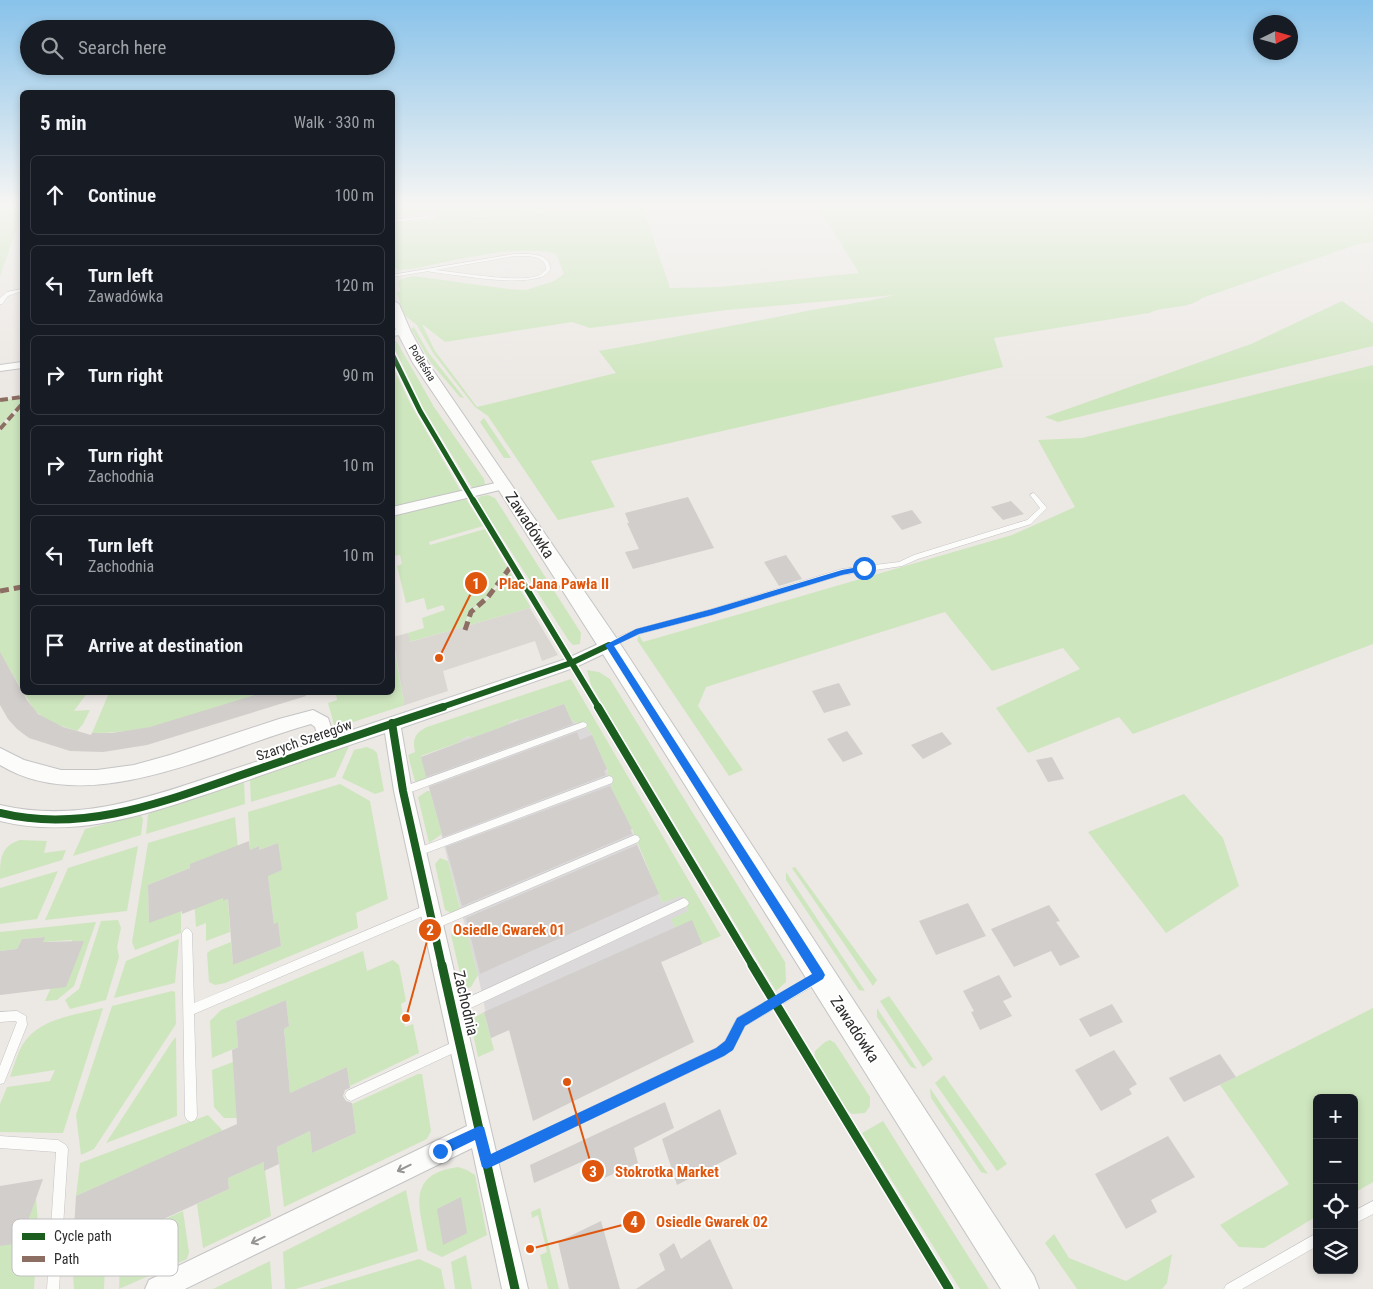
<!DOCTYPE html>
<html lang="en">
<head>
<meta charset="utf-8">
<style>
	:root { --surface:#171b24; --page:#20242c; --text:#f1f3f6; --muted:#9ea1a6; --line:#363941 }
	body { margin:0; font-family:"Roboto Condensed",sans-serif; background:var(--page); color:var(--text) }
	.controls { position:absolute; right:15px; bottom:15px; display:grid; overflow:hidden; border-radius:8px; box-shadow:0 2px 8px #0003 }
	.controls button { width:45px; height:45px; display:grid; place-items:center; padding:0; border:0; border-bottom:1px solid var(--line); background:var(--surface); color:var(--text); font:25px sans-serif }
	.compass { position:absolute; left:1253px; top:15px; width:45px; height:45px; border-radius:50%; background:var(--surface); box-shadow:0 2px 8px #0003; rotate:85deg }
	.stop { position:absolute; width:15px; height:15px; margin:-11px; border:4px solid #1a73e8; border-radius:50%; background:#fff }
	.stop.end { background:#1a73e8; border-color:#fff; box-shadow:0 1px 5px #0008 }
	.list { margin:0; padding:0; list-style:none }
	h2 { display:flex; justify-content:space-between; align-items:center; height:65px; margin:0; padding:0 20px; font-size:21px }
	h2 small { font-size:16px; font-weight:400; color:var(--muted) }
	.list li { display:grid; grid-template-columns:32px 1fr auto; gap:15px; align-items:center; box-sizing:border-box; height:80px; margin:0 10px 10px; padding:0 10px; border:1px solid var(--line); border-radius:8px }
	.list b { display:block; font-size:19px; white-space:nowrap }
	.list p { margin:0; font-size:16px; white-space:nowrap; color:var(--muted) }
	.list em { font-size:16px; font-style:normal; color:var(--muted) }
	.icon { flex:none; width:28px; height:28px; fill:none; stroke:currentColor; stroke-width:2; stroke-linecap:round; stroke-linejoin:round }
	.map { position:relative; flex:none; width:1373px; height:1289px; overflow:hidden }
	.search { position:absolute; background:var(--surface); box-shadow:0 2px 8px #0003; left:20px; top:20px; width:375px; height:55px; display:flex; align-items:center; gap:12px; box-sizing:border-box; padding:0 18px; border-radius:28px; color:var(--muted); font-size:19px }
	.panel { position:absolute; background:var(--surface); box-shadow:0 2px 8px #0003; left:20px; top:90px; width:375px; height:605px; border-radius:8px }
	.map>svg:first-child { display:block }
	.industrial { fill:#dcd9db }
	.green { fill:#cee6be; fill-rule:evenodd }
	.plaza { fill:#dad6d2 }
	.building { fill:#d1cecb }
	.lines { fill:none; stroke-linecap:round; stroke-linejoin:round }
	.lane-casing { stroke:#c5c4c5; stroke-width:1 }
	.street-casing { stroke:#c5c4c5; stroke-width:2 }
	.secondary-casing { stroke:#c5c4c5; stroke-width:2 }
	.lane { fill:#fcfcfb; fill-rule:evenodd }
	.street { fill:#fcfcfb; fill-rule:evenodd }
	.secondary { fill:#fcfcfb; fill-rule:evenodd }
	.quiet-far1 { stroke:#8d6e63; stroke-width:4; stroke-dasharray:8 4; stroke-linecap:butt }
	.quiet { stroke:#8d6e63; stroke-width:5; stroke-dasharray:9 5; stroke-linecap:butt }
	.cycleway-far3-casing { stroke:#fff; stroke-width:8 }
	.cycleway-far2-casing { stroke:#fff; stroke-width:9 }
	.cycleway-far1-casing { stroke:#fff; stroke-width:11 }
	.cycleway-casing { stroke:#fff; stroke-width:12 }
	.cycleway-far3 { stroke:#1b5e20; stroke-width:5 }
	.cycleway-far2 { stroke:#1b5e20; stroke-width:6 }
	.cycleway-far1 { stroke:#1b5e20; stroke-width:8 }
	.cycleway { stroke:#1b5e20; stroke-width:9 }
	.oneway { stroke:#959594 }
	.route { fill:#1a73e8 }
	.labels { text-anchor:middle; dominant-baseline:central; stroke-width:4; stroke-linejoin:round; paint-order:stroke }
	.far-street-label { font-size:11px; fill:#2e2e2e; stroke:#fff }
	.street-label { font-size:14px; fill:#2e2e2e; stroke:#fff }
	.near-street-label { font-size:16px; fill:#2e2e2e; stroke:#fff }
	.key { fill:#fff; stroke:#c0c0c0; stroke-width:1 }
	.key-label { font-size:14px; fill:#2e2e2e }
	.leader { fill:none; stroke:#df570e; stroke-width:2 }
	.callout-dot { fill:#df570e; stroke:#fff; stroke-width:2 }
	.mark-label { font-size:15px; text-anchor:middle; font-weight:bold; fill:#fff }
	.callout-label { font-size:15px; text-anchor:middle; font-weight:bold; fill:#df570e; stroke:#fff; stroke-width:4; stroke-linejoin:round; paint-order:stroke }
</style>
</head>
<body>
<div class="map">
<svg width="1373" height="1289" viewBox="0 0 1373 1289">
	<rect width="100%" height="100%" fill="#ece8e4"/>
	<path class="industrial" d="M564,704L571,720L587,728L592,735L662,903L681,895L702,944L491,1038L478,975L421,757L460,742L459,740Z"/>
	<path class="green" d="M0,205H22V214L0,276Z
		M393,205H617L459,218L642,206L670,288L719,287L859,273L817,205H1373V242L1359,244L1202,298C1187,310 1166,305 1149,313L994,338L1003,367L591,461L615,507L558,520L488,416L475,407L433,353L417,325L403,314L397,292L400,291L398,284L399,280L413,276L509,289L526,290L554,281L564,274L556,254C519,243 450,262 411,269L398,270L393,265V222L437,220L438,207L393,219ZM895,295C863,303 830,306 797,313C731,326 665,339 599,351L616,373L477,407L435,351L422,324L445,342L572,322L590,328L727,310Z
		M1342,301L1373,323V346L1058,422L1045,417L1251,344Z
		M414,327L428,352L464,398L460,397L431,363L411,329Z
		M392,339L397,342L434,407L484,479L485,485L482,487L474,489L471,486L423,408L393,345Z
		M392,365L411,405L462,493L393,508Z
		M1373,365V644L1133,734L1119,717L1028,753L996,708L1080,669L1063,648L992,671L945,612L706,687L698,706L743,770L729,776L637,640L639,635L643,642L1012,535L1075,507L1038,440L1082,438Z
		M22,398V402L0,426V400Z
		M22,406V692L87,693L74,711L90,710L83,724L77,731L49,722L34,710L0,653V431Z
		M484,418L511,458H504L480,422Z
		M488,495L495,498L581,633L580,644L573,645L569,641L477,499L481,496Z
		M466,499L483,526L429,542L430,545L485,529L508,569L487,597L470,611L463,627L409,642L408,633L424,628L422,618L445,610L443,605L427,610L424,598L406,603L397,566L402,564L400,555L394,556L393,553V515Z
		M509,571L530,606V608L466,626L472,611L489,598Z
		M393,641L404,703L402,706L335,728L328,703L337,700L336,693L392,692Z
		M587,670L599,672L610,679L785,962L786,982L776,991L591,685Z
		M571,679L721,936L702,944L675,928L671,919L688,911L681,896L662,903L632,829L613,792L607,769L592,735L587,728L571,720L564,704L518,720L517,719L508,723V725L471,738L469,736L460,740V742L421,756L427,779L415,782L408,755L415,752C412,739 415,733 427,727Z
		M109,693H265C209,710 152,734 92,733Z
		M349,746L335,777L251,802L250,780L252,778Z
		M367,747L374,750L377,753L384,791L375,794L342,778L354,750Z
		M244,781L245,804L146,834L148,815L151,812Z
		M340,784L370,801L388,899L356,913L358,928L225,983L215,985L209,982L207,953L211,950L231,942L233,965L281,946L278,923L274,924L268,876L278,843L259,850V846L250,850L248,812Z
		M427,791H430L442,834L429,843L418,797Z
		M1184,794L1223,838L1239,886L1166,933L1088,832Z
		M141,815L143,819L141,835L73,856L85,829Z
		M235,817L238,849L191,864L190,868L148,885L149,922L181,906V933L135,950L132,942L148,843Z
		M20,840L47,841L44,853L66,850L62,860L0,879C0,861 0,846 20,840Z
		M138,846L127,911L45,920L68,868Z
		M440,858L448,861L460,908L458,912L451,913L445,910L435,864Z
		M795,867L877,980L873,986L792,868Z
		M58,871L37,919L0,924V888Z
		M786,872L865,991L859,990L786,880Z
		M222,891L223,901L228,899L230,932L206,941V923L196,927L194,897Z
		M118,920L121,928L117,947L119,957L106,1000L70,1009L65,1000L79,989L101,921Z
		M96,922L74,986L57,1000L45,1001L72,940L43,942L44,937L22,939L17,949L0,951V932Z
		M465,925L478,975L471,987L464,990L451,935L456,928Z
		M179,939L175,983L114,998L126,961Z
		M363,951L367,971L393,960L399,965L406,1001L401,1004L405,1027L413,1024L419,1053L350,1086L347,1067L290,1093L284,1029L289,1026L286,1000L236,1021L238,1047L212,1058L210,1021L221,1010Z
		M172,991L175,992L176,1024L94,1149L81,1155L76,1115L112,1006Z
		M889,996L933,1059L923,1067L880,1001Z
		M103,1008L63,1133L0,1132V1104L7,1087L50,1081L55,1070L10,1077C14,1066 17,1054 23,1044C39,1018 76,1015 103,1008Z
		M877,1008L917,1069L911,1067L877,1017Z
		M1373,1008V1182L1354,1193V1098H1317V1216L1264,1248L1239,1247L1220,1225L1289,1184L1220,1085Z
		M484,1012L494,1050L478,1057L470,1020Z
		M176,1037L177,1116L106,1143L173,1040Z
		M830,1040L835,1043L870,1097V1106L865,1113L852,1114L836,1101L814,1064L815,1051L825,1042Z
		M233,1062L237,1118H224L214,1107L212,1070Z
		M418,1074H422L431,1131L427,1139L284,1207L277,1147L310,1131L312,1153L356,1133L352,1104Z
		M944,1075L1007,1164L997,1171L935,1083Z
		M930,1088L988,1174L981,1172L931,1098Z
		M208,1115L223,1131L76,1196L80,1163Z
		M883,1121L989,1289H960L862,1133Z
		M264,1162L271,1216L203,1248L197,1204L229,1189L228,1178Z
		M458,1167L467,1170L475,1175L487,1235L442,1257L427,1250C421,1210 403,1175 458,1167Z
		M406,1190L418,1251L296,1289H285L283,1252Z
		M36,1197L38,1224L34,1289H0V1246L20,1242Z
		M540,1208L559,1289H548L540,1255L547,1252L538,1215L532,1218L531,1212Z
		M183,1211L189,1252L187,1259L119,1289L121,1239Z
		M1054,1234L1069,1258L1126,1281L1172,1254L1167,1283L1162,1289H1077L1045,1243Z
		M106,1246L104,1289H74L72,1261Z
		M466,1255L472,1289H455L451,1262Z
		M419,1259L441,1269L445,1289H319Z
		M270,1261L272,1289H213Z"/>
	<path class="plaza" d="M530,608L558,655L542,661L535,641L443,671L448,691L402,706L404,703L393,637L408,633L410,642Z"/>
	<path class="building" d="M688,497L714,548L633,569L625,552L639,549L627,523H629L625,513Z
		M1011,501L1024,514L1003,520L991,507Z
		M912,510L922,523L902,530L891,516Z
		M786,555L802,579L779,586L764,562Z
		M0,652L27,700L38,714L63,727L91,735L92,733H112L150,727L265,692H305L306,696L147,745L103,752L70,751L29,738L17,729L8,719L0,705Z
		M839,683L851,705L824,713L812,691Z
		M564,704L573,724L426,777L421,757Z
		M847,731L863,754L843,762L827,739Z
		M577,732L580,740L592,735L607,769L604,771L606,775L443,837L429,787Z
		M942,732L952,744L923,759L911,745Z
		M1052,757L1064,779L1048,782L1036,760Z
		M610,786L632,829L630,830L632,834L462,906L446,847Z
		M249,841L250,850L259,846V850L278,843L282,870L268,876L274,924L278,922L281,946L233,965L228,899L223,901V898L182,914V911L149,923L148,885L190,868V864Z
		M637,845L659,894L480,974L466,918Z
		M968,903L986,936L936,955L919,921Z
		M1049,905L1060,921L1056,922L1080,957L1060,966L1051,951L1014,967L991,929Z
		M692,920L702,944L661,962L694,1042L533,1121L509,1030L491,1038L484,1012Z
		M45,937L43,942L84,941L66,987L0,995V951L17,949L22,939Z
		M999,975L1012,997L1003,1001L1012,1016L980,1030L971,1012L974,1011L963,991Z
		M286,1000L289,1026L284,1029L290,1093L347,1067L350,1088L345,1090L343,1096L346,1101L352,1103L356,1133L312,1153L310,1131L277,1147L279,1164L264,1171V1162L228,1178L229,1189L72,1261L76,1196L237,1124L232,1050L238,1047L236,1021Z
		M1112,1004L1123,1022L1090,1037L1079,1019Z
		M1114,1050L1137,1084L1129,1089L1132,1094L1101,1111L1075,1070Z
		M1220,1054L1236,1077L1184,1102L1169,1078Z
		M665,1102L674,1128L634,1148L638,1163L593,1183L588,1159L534,1183L530,1165Z
		M720,1109L737,1154L677,1185L662,1139Z
		M1168,1136L1195,1177L1151,1200L1157,1212L1126,1229L1095,1174Z
		M43,1179L20,1243L0,1246V1186Z
		M461,1197L467,1233L443,1245L437,1209Z
		M601,1221L620,1289H569L558,1242Z
		M710,1239L733,1289H636L665,1270L659,1254L674,1243L681,1259Z"/>
	<g class="lines">
		<defs>
			<path id="lane" d="M428,216L430,217L429,218L392,222V220Z
				M514,254C527,254 551,252 550,270C547,273 545,276 541,277C513,286 461,275 431,272L429,271L392,277V275ZM514,256C525,256 547,254 546,270C545,271 541,274 540,275C521,284 458,272 435,270Z
				M22,289V291L8,296L2,304H0V298L7,292Z
				M1033,493L1035,494L1047,508L1031,524L918,559L902,566L842,575L712,615L639,634L610,647L607,646L606,644L607,642L637,629L712,609L842,569L899,562L914,555L1027,520L1040,508L1030,495Z
				M583,722L586,723L587,725L586,727L403,795L400,794L399,791L400,788Z
				M609,776L612,777L613,780L612,783L418,856L415,855L413,852L415,849L418,848Z
				M635,835L638,836L640,839L638,842L435,929L432,927L430,924L432,921Z
				M684,898L687,900L689,903L687,906L458,1014L454,1015L450,1014L449,1010L450,1006Z
				M429,904L432,906L434,909L432,912L194,1014L197,1116L195,1120L191,1122L187,1120L185,1116L182,933L184,930L187,928L190,930L192,933L194,1003Z
				M816,973L820,974L821,978L820,982L745,1026L733,1049L724,1056L492,1166L488,1168L484,1166L482,1162L484,1158L716,1048L725,1041L737,1018Z
				M17,1011L26,1016L27,1025L4,1083L0,1084V1066L17,1022L15,1021L0,1022V1012Z
				M460,1039L464,1040L465,1044L464,1048L355,1099L351,1101L347,1099L345,1095L347,1091Z
				M0,1136L58,1140L66,1145L68,1149L59,1289H47L56,1152L0,1148Z
				M1373,1201V1214L1354,1224V1211Z
				M1317,1233V1246L1242,1289H1224L1226,1285Z"/>
			<path id="street" d="M404,329L409,332L408,334L392,336V330Z
				M22,362V368L0,371V365Z
				M504,481L508,482L510,485L508,488L392,516V507Z
				M609,639L614,641L617,645L614,649L576,667L401,728L412,791L528,1289H502L472,1148L185,1289H145L149,1280L467,1126L394,791L385,733C335,750 284,767 234,785C158,810 81,841 0,821V805C72,822 139,801 207,778C244,766 282,753 319,741L315,727L311,724C219,749 91,820 0,765V748L24,760L61,770H97L134,765L170,755L279,719L313,710L328,718L334,736L566,659Z"/>
			<path id="secondary" d="M392,300L399,304L411,332L428,363L617,639L1034,1276L1039,1289H1001L601,651L498,489L413,363L392,322Z"/>
		</defs>
		<use href="#lane" class="lane-casing"/>
		<use href="#street" class="street-casing"/>
		<use href="#secondary" class="secondary-casing"/>
		<use href="#lane" class="lane"/>
		<use href="#street" class="street"/>
		<use href="#secondary" class="secondary"/>
		<path class="quiet-far1" d="M0,400L22,397
			M0,429L22,404"/>
		<path class="quiet" d="M0,591L22,587
			M465,630L471,612L488,597L512,565"/>
		<defs>
			<path id="cycleway-far3" d="M392,354L420,411L474,502"/>
			<path id="cycleway-far2" d="M473,500L599,708
				M439,708L571,663L609,645"/>
			<path id="cycleway-far1" d="M598,707L753,966
				M392,723L403,791L442,966
				M0,813C89,835 175,797 259,769C320,748 381,727 443,707"/>
			<path id="cycleway" d="M442,965L515,1289
				M752,965L949,1289"/>
		</defs>
		<use href="#cycleway-far3" class="cycleway-far3-casing"/>
		<use href="#cycleway-far2" class="cycleway-far2-casing"/>
		<use href="#cycleway-far1" class="cycleway-far1-casing"/>
		<use href="#cycleway" class="cycleway-casing"/>
		<use href="#cycleway-far3" class="cycleway-far3"/>
		<use href="#cycleway-far2" class="cycleway-far2"/>
		<use href="#cycleway-far1" class="cycleway-far1"/>
		<use href="#cycleway" class="cycleway"/>
	</g>
	<defs><path id="oneway-shaft" d="M-6 0H5M1.5-3L5.5 0L1.5 3" fill="none" stroke-width="1.6" stroke-linecap="round" stroke-linejoin="round" transform="scale(1.25)"/></defs>
	<g class="oneway">
		<use href="#oneway-shaft" transform="translate(404 1168) rotate(154)"/>
		<use href="#oneway-shaft" transform="translate(258 1240) rotate(154)"/>
	</g>
	<linearGradient id="sky" x2="0" y2="1"><stop stop-color="#88c2ea"/><stop offset="0.53" stop-color="#f6f5f3"/><stop offset="1" stop-color="#f6f5f3" stop-opacity="0"/></linearGradient>
	<rect width="1373" height="385" fill="url(#sky)"/>
	<path class="route" d="M864,566L868,568L867,570L842,575L712,615L639,634L614,646L823,971L825,975L823,979L745,1026L733,1050L724,1056L491,1167L486,1169L482,1167L475,1140L440,1157L436,1155L434,1151L436,1146L479,1126L484,1127L491,1154L716,1048L725,1041L737,1018L812,974L605,645L636,629L712,609L842,570Z"/>
	<g class="labels">
		<g class="far-street-label">
			<text transform="translate(422 363) rotate(58)">Podleśna</text>
		</g>
		<g class="street-label">
			<text transform="translate(304 740) rotate(-19)">Szarych Szeregów</text>
		</g>
		<g class="near-street-label">
			<text transform="translate(530 525) rotate(57)">Zawadówka</text>
			<text transform="translate(466 1003) rotate(77)">Zachodnia</text>
			<text transform="translate(855 1029) rotate(57)">Zawadówka</text>
		</g>
	</g>
	<rect x="12" y="1219" width="166" height="57" rx="8" class="key"/>
	<rect x="22" y="1233" width="23" height="7" fill="#1b5e20"/>
	<rect x="22" y="1256" width="23" height="6" fill="#8d6e63"/>
	<g class="key-label">
		<text x="54" y="1241">Cycle path</text>
		<text x="54" y="1264">Path</text>
	</g>
	<path class="leader" d="M439 658L476 583M406 1018L430 930M567 1082L593 1171M530 1249L634 1222"/>
	<g class="callout-dot">
		<circle cx="439" cy="658" r="5"/>
		<circle cx="406" cy="1018" r="5"/>
		<circle cx="567" cy="1082" r="5"/>
		<circle cx="530" cy="1249" r="5"/>
		<circle cx="476" cy="583" r="12"/>
		<circle cx="430" cy="930" r="12"/>
		<circle cx="593" cy="1171" r="12"/>
		<circle cx="634" cy="1222" r="12"/>
	</g>
	<g class="mark-label">
		<text x="476" y="589">1</text>
		<text x="430" y="935">2</text>
		<text x="593" y="1177">3</text>
		<text x="634" y="1227">4</text>
	</g>
	<g class="callout-label">
		<text x="554" y="589">Plac Jana Pawła II</text>
		<text x="509" y="935">Osiedle Gwarek 01</text>
		<text x="667" y="1177">Stokrotka Market</text>
		<text x="712" y="1227">Osiedle Gwarek 02</text>
	</g>
</svg>
<div class="controls">
<button>+</button>
<button>−</button>
<button><svg class="icon" aria-label="locate" viewBox="0 0 24 24"><circle cx="12" cy="12" r="6"/><path d="M12 2v4M12 18v4M2 12h4M18 12h4"/></svg></button>
<button><svg class="icon" aria-label="layers" viewBox="0 0 24 24"><path d="M12 4l9 5-9 5-9-5zM3 14l9 5 9-5"/></svg></button>
</div>
<svg class="compass" viewBox="-18 -18 36 36"><path d="M0-13l5 13h-10z" fill="#e53935"/><path d="M0 13l5-13h-10z" fill="#9ea1a6"/></svg>
<div class="stop" style="left:864px;top:568px"></div>
<div class="stop end" style="left:440px;top:1151px"></div>
<div class="search"><svg class="icon" aria-label="search" viewBox="0 0 24 24"><circle cx="10" cy="10" r="6"/><path d="M15 15l6 6"/></svg>Search here</div>
<section class="panel">
<h2>5 min<small>Walk · 330 m</small></h2>
<ul class="list">
<li><svg class="icon" aria-label="ahead" viewBox="0 0 24 24"><path d="M12 20V5M6 11l6-6 6 6"/></svg><div><b>Continue</b></div><em>100 m</em></li>
<li><svg class="icon" aria-label="left" viewBox="0 0 24 24"><path d="M17 20v-9H6M10 6l-5 5 5 5"/></svg><div><b>Turn left</b><p>Zawadówka</p></div><em>120 m</em></li>
<li><svg class="icon" aria-label="right" viewBox="0 0 24 24"><path d="M7 20v-9h11M14 6l5 5-5 5"/></svg><div><b>Turn right</b></div><em>90 m</em></li>
<li><svg class="icon" aria-label="right" viewBox="0 0 24 24"><path d="M7 20v-9h11M14 6l5 5-5 5"/></svg><div><b>Turn right</b><p>Zachodnia</p></div><em>10 m</em></li>
<li><svg class="icon" aria-label="left" viewBox="0 0 24 24"><path d="M17 20v-9H6M10 6l-5 5 5 5"/></svg><div><b>Turn left</b><p>Zachodnia</p></div><em>10 m</em></li>
<li><svg class="icon" aria-label="arrive" viewBox="0 0 24 24"><path d="M6 21V4h12l-3 4 3 4H6"/></svg><div><b>Arrive at destination</b></div></li>
</ul>
</section>
</div>
</body>
</html>
